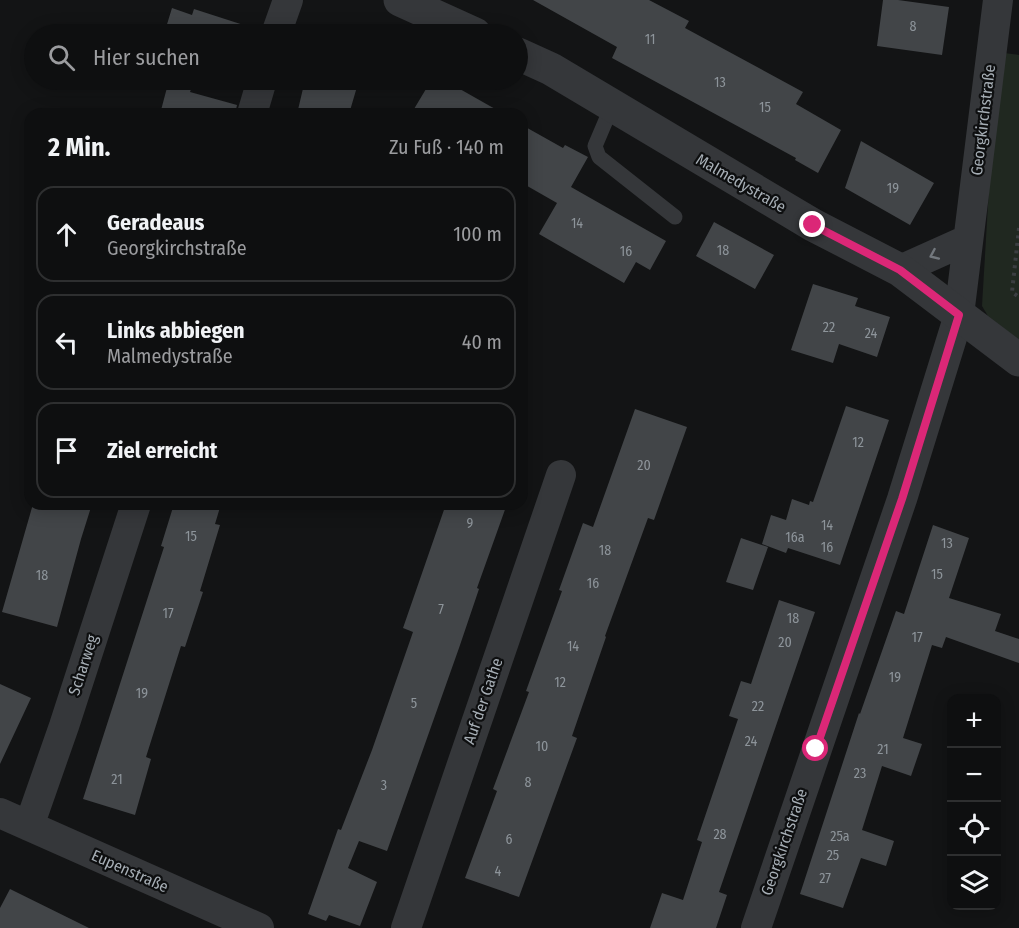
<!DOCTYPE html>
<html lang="de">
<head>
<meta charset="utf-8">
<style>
	:root { --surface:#0e0f10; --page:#171819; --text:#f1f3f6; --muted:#9b9c9f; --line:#2e2f30 }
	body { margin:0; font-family:"Fira Sans Condensed",sans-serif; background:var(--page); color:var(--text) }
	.controls { position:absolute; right:18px; bottom:18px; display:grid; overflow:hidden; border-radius:12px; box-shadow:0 3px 15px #0003 }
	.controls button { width:54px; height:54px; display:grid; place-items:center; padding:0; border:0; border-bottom:2px solid var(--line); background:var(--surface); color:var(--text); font:30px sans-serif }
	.stop { position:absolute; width:18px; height:18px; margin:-14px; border:4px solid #db2777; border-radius:50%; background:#fff }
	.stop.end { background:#db2777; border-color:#fff; box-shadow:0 2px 6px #0008 }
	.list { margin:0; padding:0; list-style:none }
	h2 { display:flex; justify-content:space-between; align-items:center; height:78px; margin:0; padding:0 24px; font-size:26px }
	h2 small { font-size:20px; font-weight:400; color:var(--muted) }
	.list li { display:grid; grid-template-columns:39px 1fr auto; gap:18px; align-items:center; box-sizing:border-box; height:96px; margin:0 12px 12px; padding:0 12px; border:2px solid var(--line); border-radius:18px }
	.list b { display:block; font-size:22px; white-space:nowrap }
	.list p { margin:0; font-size:20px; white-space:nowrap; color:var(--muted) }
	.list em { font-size:20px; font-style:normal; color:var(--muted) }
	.icon { flex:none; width:33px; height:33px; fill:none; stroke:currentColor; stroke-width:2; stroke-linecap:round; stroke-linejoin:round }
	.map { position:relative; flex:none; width:1019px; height:928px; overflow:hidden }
	.search { position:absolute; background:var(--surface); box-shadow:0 3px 15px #0003; left:24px; top:24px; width:504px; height:66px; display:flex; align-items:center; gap:15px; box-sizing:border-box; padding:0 21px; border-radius:33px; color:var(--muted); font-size:22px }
	.panel { position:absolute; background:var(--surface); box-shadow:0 3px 15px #0003; left:24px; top:108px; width:504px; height:402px; border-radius:18px }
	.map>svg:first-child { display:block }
	.green { fill:#202820 }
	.building { fill:#424548 }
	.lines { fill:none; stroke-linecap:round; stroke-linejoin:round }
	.path { stroke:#3b3e41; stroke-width:4; stroke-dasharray:3 4.5; stroke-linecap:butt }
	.service { stroke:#35373a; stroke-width:15 }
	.minor { stroke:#35373a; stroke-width:30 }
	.tertiary { stroke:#35373a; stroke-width:33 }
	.oneway { stroke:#73787e }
	.route { stroke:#db2777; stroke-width:8 }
	.labels { text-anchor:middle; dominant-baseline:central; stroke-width:4.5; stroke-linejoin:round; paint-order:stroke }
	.number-label { font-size:14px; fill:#8d949a }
	.street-label { font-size:16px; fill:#a6aeb5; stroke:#0e0f10 }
</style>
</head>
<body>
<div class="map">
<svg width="1019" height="928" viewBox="0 0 1019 928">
	<rect width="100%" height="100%" fill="#131415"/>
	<path class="green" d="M1004,53L1019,55V340L988,316L982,306L989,188Z"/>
	<path class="building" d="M533,0H649L689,21L685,28L803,92L796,104L841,130L818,173L795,160L796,158L612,58L617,47Z
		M883,0H898L949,7L942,55L877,46Z
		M172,8L192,15L194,9L259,30L258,34H164Z
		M321,25L353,34H318Z
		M169,80L194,81L190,92L237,105L235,114H160Z
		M305,80H359L349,114H297Z
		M397,80H444L504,114H411L426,89Z
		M522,125L563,148L565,145L588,157L571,187L666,241L650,270L636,262L624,283L539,234L557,203L522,183Z
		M861,141L934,183L910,225L845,188Z
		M714,222L774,255L755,289L696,256Z
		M813,284L858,298L855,306L890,317L877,357L839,344L833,363L791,350Z
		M846,406L889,420L840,565L788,548L786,553L762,544L771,515L786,520L792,499L809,505L810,501L813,502Z
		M635,409L687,427L654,520L648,518L605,636L606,637L572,736L577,738L519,897L465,878L497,791L493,789L529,692L526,691L562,591L559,590L583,523L593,527Z
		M33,504H92L81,539L57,627L2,612Z
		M174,504H221L215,524L220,525L200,591L203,592L185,647L181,646L146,757L151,759L135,815L83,799L164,547L161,546Z
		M446,504H507L477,588L479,589L459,648L387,851L359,841L348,868L377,882L360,926L329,915L326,921L308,914L338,829L341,830L372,750L413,632L403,628Z
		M933,525L969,538L949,598L1001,614L995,631L1019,639V663L946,637L942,648L932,645L903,738L922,744L911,776L882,766L862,830L894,841L886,866L861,858L843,908L800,894L859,713L860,714L896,611L904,614Z
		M741,538L768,547L753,590L726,582Z
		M779,600L815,612L719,892L727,895L716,928H650L662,893L683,900L702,842L697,840L738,719L729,716L741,681L751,684Z
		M0,684L31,698L0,764Z
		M10,889L89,928H0V908Z"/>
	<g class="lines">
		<path class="path" d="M1019,228L1012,292L1019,297"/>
		<path class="service" d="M612,106L595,146L599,157L675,217"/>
		<path class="minor" d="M276,34L288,0
			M252,114L262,80
			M900,270L967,240
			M0,813L259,928
			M29,826L64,726L136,504
			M406,928L561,475
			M756,928L902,499L959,315L998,0"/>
		<path class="tertiary" d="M400,0L475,34
			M518,54L551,69L813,225L900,270L1019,360"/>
	</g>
	<defs><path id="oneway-chevron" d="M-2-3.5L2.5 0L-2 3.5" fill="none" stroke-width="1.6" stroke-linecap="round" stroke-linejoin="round" transform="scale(1.5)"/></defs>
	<use class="oneway" href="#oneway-chevron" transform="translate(934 255) rotate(156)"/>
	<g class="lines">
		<path class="route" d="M813,225L900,270L959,315L902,499L816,749"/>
	</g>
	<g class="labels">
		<g class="number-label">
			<text x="913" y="26">8</text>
			<text x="650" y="39">11</text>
			<text x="720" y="82">13</text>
			<text x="765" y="107">15</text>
			<text x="893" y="188">19</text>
			<text x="577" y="223">14</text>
			<text x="723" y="250">18</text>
			<text x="626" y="251">16</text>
			<text x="829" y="327">22</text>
			<text x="871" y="333">24</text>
			<text x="858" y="442">12</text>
			<text x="644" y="465">20</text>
			<text x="470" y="523">9</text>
			<text x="827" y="525">14</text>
			<text x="191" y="536">15</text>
			<text x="795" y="537">16a</text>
			<text x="947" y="543">13</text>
			<text x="827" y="547">16</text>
			<text x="605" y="550">18</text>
			<text x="937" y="574">15</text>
			<text x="42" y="575">18</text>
			<text x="593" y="583">16</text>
			<text x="441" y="609">7</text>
			<text x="168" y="613">17</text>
			<text x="793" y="618">18</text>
			<text x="917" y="637">17</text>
			<text x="785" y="642">20</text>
			<text x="573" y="646">14</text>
			<text x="895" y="677">19</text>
			<text x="560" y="682">12</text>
			<text x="142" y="693">19</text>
			<text x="414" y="703">5</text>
			<text x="758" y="706">22</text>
			<text x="751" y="741">24</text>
			<text x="542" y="746">10</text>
			<text x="883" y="749">21</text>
			<text x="860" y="773">23</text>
			<text x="117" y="779">21</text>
			<text x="528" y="782">8</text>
			<text x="384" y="785">3</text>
			<text x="720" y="834">28</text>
			<text x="840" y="836">25a</text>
			<text x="509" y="839">6</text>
			<text x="833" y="855">25</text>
			<text x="498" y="871">4</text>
			<text x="825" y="878">27</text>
		</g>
		<g class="street-label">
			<text transform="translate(983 120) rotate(-83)">Georgkirchstraße</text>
			<text transform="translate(741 183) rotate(30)">Malmedystraße</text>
			<text transform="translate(83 665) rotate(-72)">Scharweg</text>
			<text transform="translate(483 701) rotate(-71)">Auf der Gathe</text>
			<text transform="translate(784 842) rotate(-71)">Georgkirchstraße</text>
			<text transform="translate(130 871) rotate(24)">Eupenstraße</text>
		</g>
	</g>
</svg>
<div class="controls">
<button>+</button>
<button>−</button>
<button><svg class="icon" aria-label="locate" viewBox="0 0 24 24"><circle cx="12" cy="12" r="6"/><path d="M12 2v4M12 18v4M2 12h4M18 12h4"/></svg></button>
<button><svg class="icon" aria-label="layers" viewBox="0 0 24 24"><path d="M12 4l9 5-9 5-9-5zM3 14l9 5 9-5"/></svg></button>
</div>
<div class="stop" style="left:816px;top:749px"></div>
<div class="stop end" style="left:813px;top:225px"></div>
<div class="search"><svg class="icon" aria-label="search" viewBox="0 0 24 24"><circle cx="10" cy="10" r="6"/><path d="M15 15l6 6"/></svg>Hier suchen</div>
<section class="panel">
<h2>2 Min.<small>Zu Fuß · 140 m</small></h2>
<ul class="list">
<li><svg class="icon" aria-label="ahead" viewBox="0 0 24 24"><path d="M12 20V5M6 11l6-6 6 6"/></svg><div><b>Geradeaus</b><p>Georgkirchstraße</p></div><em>100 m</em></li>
<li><svg class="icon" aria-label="left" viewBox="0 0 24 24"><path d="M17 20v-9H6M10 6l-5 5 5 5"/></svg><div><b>Links abbiegen</b><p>Malmedystraße</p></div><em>40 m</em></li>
<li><svg class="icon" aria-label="arrive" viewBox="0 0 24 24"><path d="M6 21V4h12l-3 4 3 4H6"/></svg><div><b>Ziel erreicht</b></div></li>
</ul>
</section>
</div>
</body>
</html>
